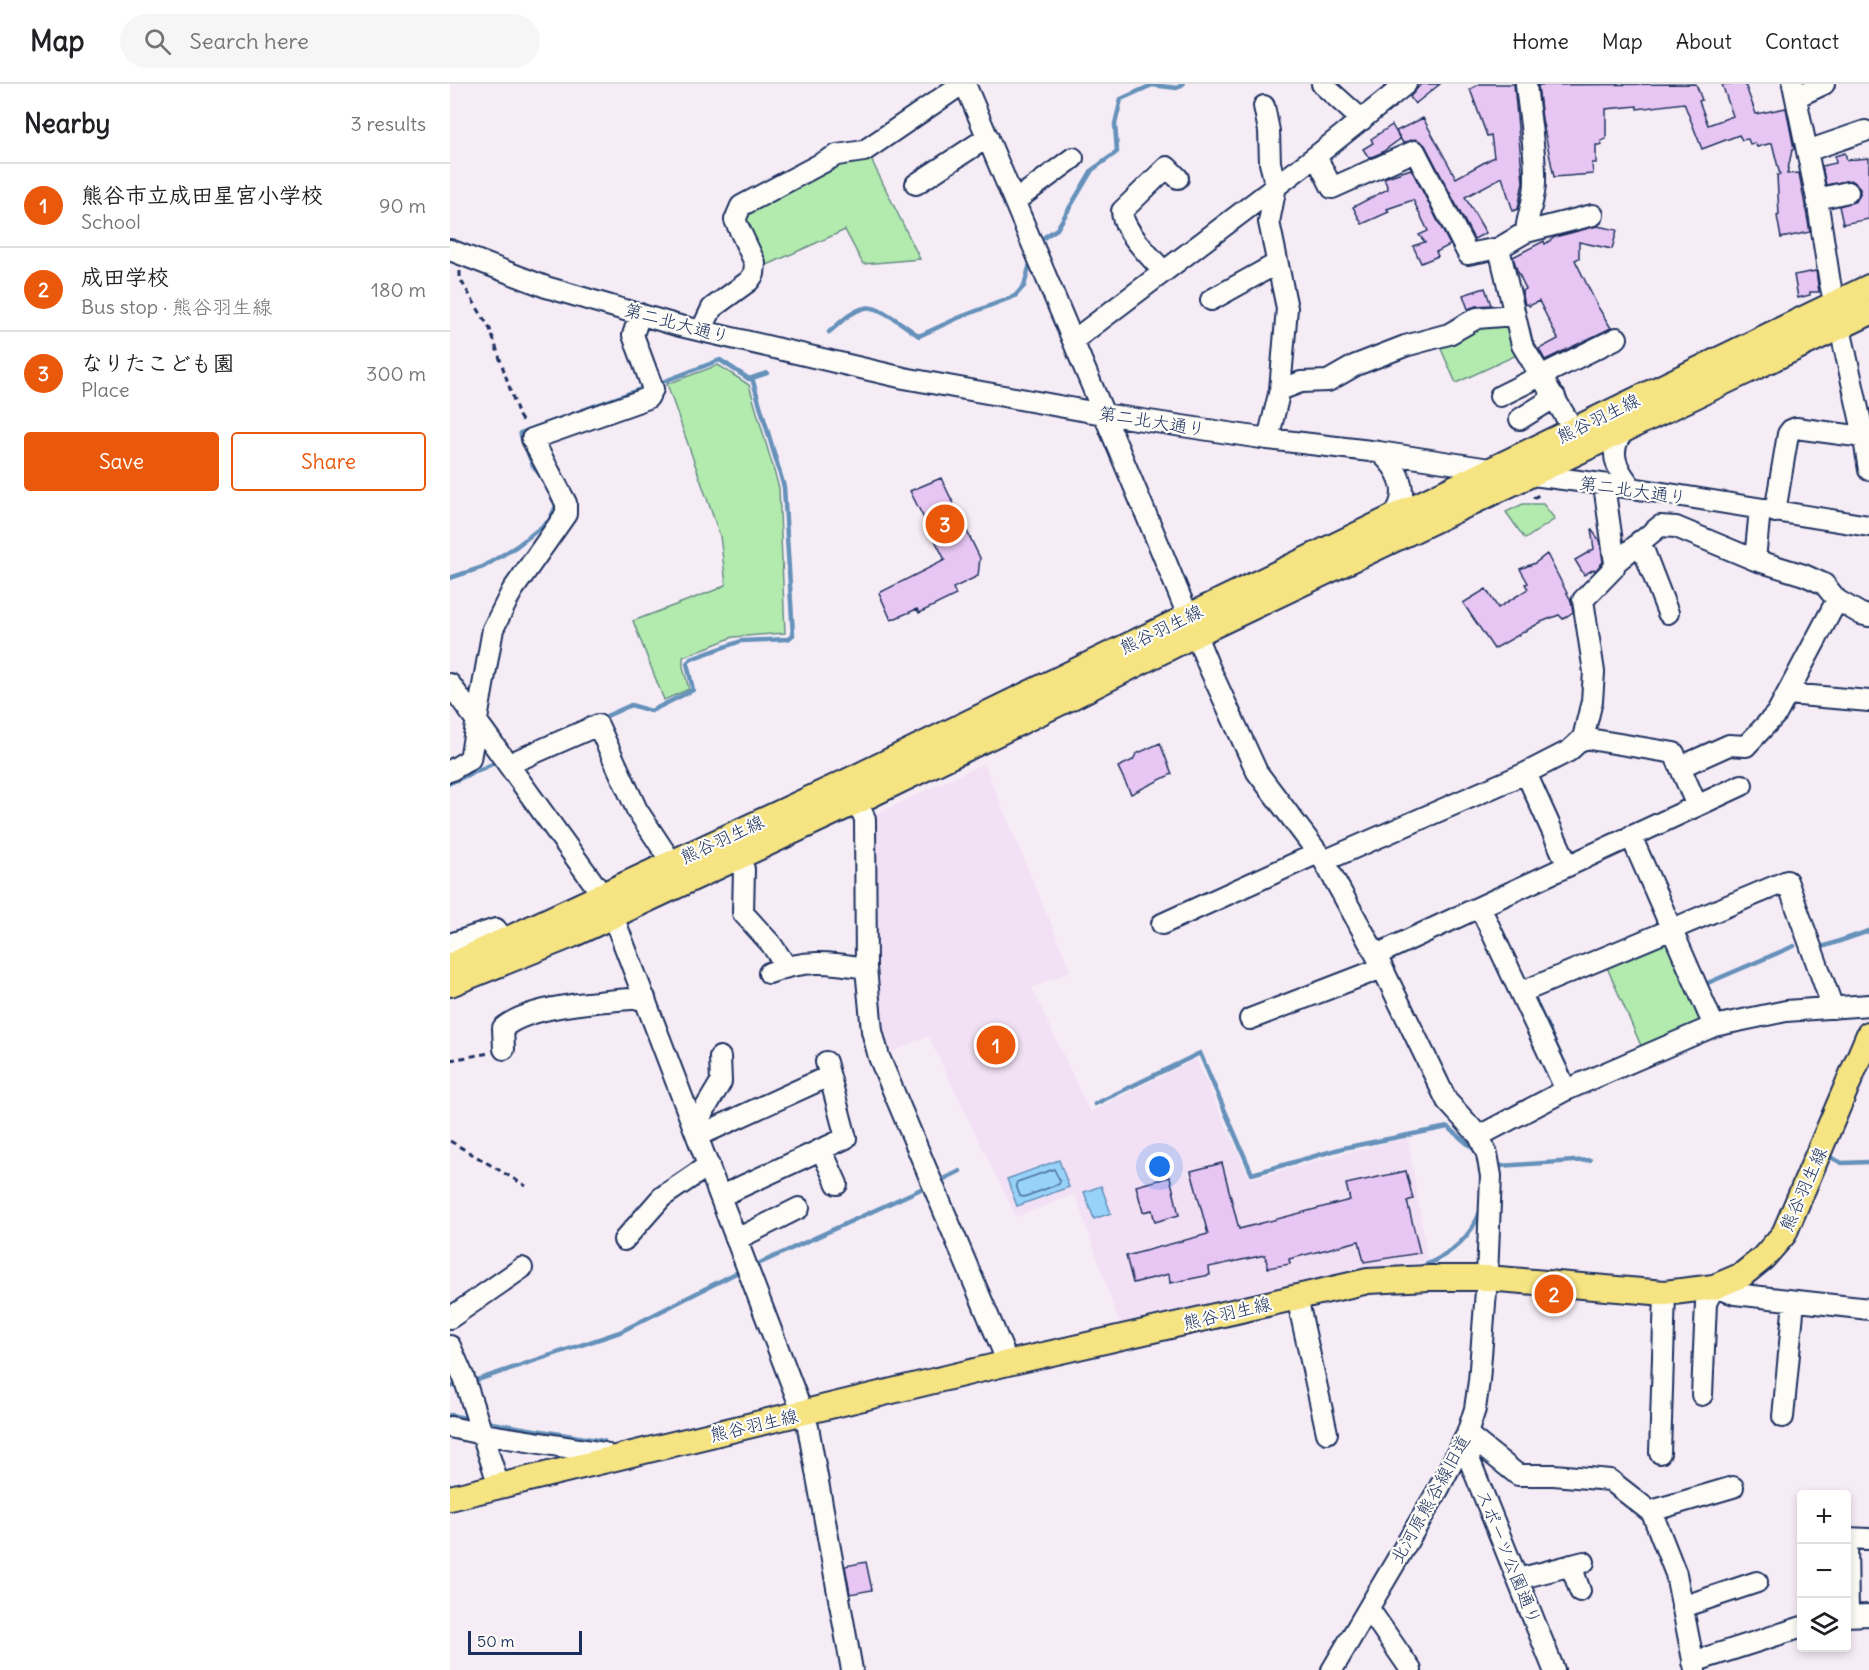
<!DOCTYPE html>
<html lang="en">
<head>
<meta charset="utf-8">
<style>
	:root { --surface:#fff; --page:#f6f6f6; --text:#202124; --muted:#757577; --line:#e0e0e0; --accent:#ea580c }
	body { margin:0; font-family:Delius,"Klee One",sans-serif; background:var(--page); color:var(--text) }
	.controls { position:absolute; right:18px; bottom:18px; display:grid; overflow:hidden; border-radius:6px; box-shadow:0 3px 9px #0003 }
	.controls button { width:54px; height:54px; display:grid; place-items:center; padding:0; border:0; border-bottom:2px solid var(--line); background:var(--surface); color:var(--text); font:30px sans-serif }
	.scale { position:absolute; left:18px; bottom:15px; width:114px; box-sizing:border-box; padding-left:6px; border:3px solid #1b2f5e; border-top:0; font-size:16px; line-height:21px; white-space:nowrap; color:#1b2f5e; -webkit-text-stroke:4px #fdfcf7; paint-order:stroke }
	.you { position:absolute; left:710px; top:1083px; width:21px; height:21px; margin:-15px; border:4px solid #fff; border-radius:50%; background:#1a73e8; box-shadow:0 0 0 9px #1a73e833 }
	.badge { display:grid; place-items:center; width:39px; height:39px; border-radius:50%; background:var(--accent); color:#fff; font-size:20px; font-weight:700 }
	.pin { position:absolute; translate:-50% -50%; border:3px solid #fff; box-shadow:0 2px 6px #0006 }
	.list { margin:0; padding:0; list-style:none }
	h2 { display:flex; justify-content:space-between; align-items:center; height:78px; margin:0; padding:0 24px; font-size:26px }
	h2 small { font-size:20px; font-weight:400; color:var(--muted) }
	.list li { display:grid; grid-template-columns:39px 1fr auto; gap:18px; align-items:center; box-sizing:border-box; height:84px; padding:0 24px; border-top:2px solid var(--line) }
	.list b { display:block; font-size:22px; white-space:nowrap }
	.list p { margin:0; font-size:20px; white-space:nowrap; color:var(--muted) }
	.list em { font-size:20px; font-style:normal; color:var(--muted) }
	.actions { display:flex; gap:12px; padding:18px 24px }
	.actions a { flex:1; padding:14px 0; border:2px solid var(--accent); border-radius:6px; text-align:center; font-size:21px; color:var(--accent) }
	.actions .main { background:var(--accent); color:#fff }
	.icon { flex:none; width:33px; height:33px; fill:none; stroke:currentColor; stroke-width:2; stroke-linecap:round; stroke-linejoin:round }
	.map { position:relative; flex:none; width:1419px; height:1586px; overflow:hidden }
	header { display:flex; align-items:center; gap:36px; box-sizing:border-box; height:84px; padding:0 30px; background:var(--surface); border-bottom:2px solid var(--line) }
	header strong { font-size:28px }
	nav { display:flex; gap:33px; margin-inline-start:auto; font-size:21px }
	.search { width:420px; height:54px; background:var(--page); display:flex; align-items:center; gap:15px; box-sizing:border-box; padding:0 21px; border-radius:33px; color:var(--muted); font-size:22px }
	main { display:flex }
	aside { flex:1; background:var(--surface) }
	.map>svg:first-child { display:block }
	.built { fill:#f2e1f5 }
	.green { fill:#b3ebaf; stroke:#678d86; stroke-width:1.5 }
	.water { fill:#97d2f8; stroke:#6591ba; stroke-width:1.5 }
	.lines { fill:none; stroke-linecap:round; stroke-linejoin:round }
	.shore { stroke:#4d709c; stroke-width:1.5 }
	.stream { stroke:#6591ba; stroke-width:4.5 }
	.building { fill:#e7c6f3; stroke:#1b2f5e; stroke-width:1.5 }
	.minor-casing { stroke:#1b2f5e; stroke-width:24 }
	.major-casing { stroke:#1b2f5e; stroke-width:28 }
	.path { stroke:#1b2f5e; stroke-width:3; stroke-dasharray:6 4.5; stroke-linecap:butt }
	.minor { stroke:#fdfcf7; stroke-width:20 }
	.major { stroke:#f6e381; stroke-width:24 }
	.labels { text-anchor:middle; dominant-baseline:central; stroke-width:4.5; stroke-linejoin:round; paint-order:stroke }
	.street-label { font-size:18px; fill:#1b2f5e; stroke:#fdfcf7 }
</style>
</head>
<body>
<header>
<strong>Map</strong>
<div class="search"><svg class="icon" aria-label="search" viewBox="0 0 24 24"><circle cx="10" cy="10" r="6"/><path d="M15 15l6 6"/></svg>Search here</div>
<nav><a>Home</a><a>Map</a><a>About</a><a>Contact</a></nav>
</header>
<main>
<aside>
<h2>Nearby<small>3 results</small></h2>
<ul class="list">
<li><span class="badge">1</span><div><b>熊谷市立成田星宮小学校</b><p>School</p></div><em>90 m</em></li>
<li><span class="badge">2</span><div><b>成田学校</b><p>Bus stop · 熊谷羽生線</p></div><em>180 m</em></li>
<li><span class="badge">3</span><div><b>なりたこども園</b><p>Place</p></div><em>300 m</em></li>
</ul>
<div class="actions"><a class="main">Save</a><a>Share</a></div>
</aside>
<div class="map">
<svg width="1419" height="1586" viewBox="0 0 1419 1586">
	<rect width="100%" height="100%" fill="#f6ecf6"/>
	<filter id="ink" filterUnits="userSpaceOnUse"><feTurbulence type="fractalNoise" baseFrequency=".0167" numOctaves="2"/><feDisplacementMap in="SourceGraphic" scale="12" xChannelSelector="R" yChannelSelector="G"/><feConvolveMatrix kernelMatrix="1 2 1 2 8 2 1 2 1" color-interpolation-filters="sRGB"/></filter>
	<g filter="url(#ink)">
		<path class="built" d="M534,679L621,887L582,904L640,1028L746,975L800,1095L958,1053L978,1177L890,1191L670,1241L625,1110L566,1133L478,952L435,971L428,924L422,732Z"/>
		<path class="green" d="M419,71L470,175L413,180L395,146L315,182L293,139L296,127L367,84Z
			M1056,238L1071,269L1006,299L988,258L1016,245Z
			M268,281L299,301L329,404L335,549L283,553L233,573V583L239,605L214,616L183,537L268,505L276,500L270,452L217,300Z
			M1073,420H1093L1105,435L1075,455L1056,428Z
			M1216,854L1252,938L1192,964L1156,881Z"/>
		<path class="water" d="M609,1076L619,1103L567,1122L557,1095Z
			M651,1102L661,1129L644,1135L634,1108Z"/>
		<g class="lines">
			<path class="shore" d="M604,1085L610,1097L609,1100L574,1113L570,1112L566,1101L567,1098Z"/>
			<path class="stream" d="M590,156L607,145L642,86L667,68L665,40L671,15L702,1L727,4L733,0
				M379,248C389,240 401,227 415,224C429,220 457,244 469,252L508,234L565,212L574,202L581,176
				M207,300L270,276L299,295L317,289
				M93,395L83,382L70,349L196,303
				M0,494L33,483L67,462L99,437L106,422L105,418
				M150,635L181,621L201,627L243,606L237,579L241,575L291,557L338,555L343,551L334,403L302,294
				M0,699L49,677
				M1372,863L1419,847
				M1253,901L1344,862
				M1084,914L1121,993
				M645,1020L750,969L802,1090L893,1064L998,1043L1026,1067
				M1376,1071L1392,1079L1419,1078
				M1049,1082L1140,1076
				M488,1098L510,1087
				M308,1180L471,1105
				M973,1182C1000,1171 1022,1153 1031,1125
				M27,1296L170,1248L288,1188
				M0,1303L3,1302
				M0,1331L21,1335
				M35,1338L154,1357"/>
		</g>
		<path class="building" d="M971,0H990L965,20L960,13Z
			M1030,0H1064L1073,98L1068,125L1063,127L1052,93L1015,113L1036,149L1024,155L975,61L965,55L953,59L946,47L973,34L1006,94L1044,73L1041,51L1037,52L1020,5Z
			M1246,0L1252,16L1249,17L1258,41L1283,32L1272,0H1295L1306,30L1336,24L1344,65L1342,66L1337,90L1349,89L1360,148L1331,154L1327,132L1329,131L1327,91H1330L1322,59L1307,63L1305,59L1300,60L1298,55L1292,56L1289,51L1252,65L1234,19L1187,25V22L1156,25V55L1151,57L1152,61H1146V79H1142L1143,90L1104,93L1092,35L1088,1Z
			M942,41L950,55L931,69L919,74L913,65L923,59L921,55Z
			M1395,69L1397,76L1419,74V135L1393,140L1389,122L1406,117L1410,111V105L1406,99L1401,96L1376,101L1372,82L1386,79L1385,72Z
			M961,85L1000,161L986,168L988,172L971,179L963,162L975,158L969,151L978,147L963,116L937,125L939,128L912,140L903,123L938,105L934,94Z
			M1147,142L1167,146L1162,165L1129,158V174L1125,176L1148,223L1161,244L1095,276L1089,265L1108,255L1089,217L1079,222L1078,220L1075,221L1072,207L1076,205L1067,186L1063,173L1094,157L1095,160L1105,153Z
			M1366,187L1369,208H1360V211L1348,214L1344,191Z
			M1035,204L1041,221L1026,222L1018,225L1013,211Z
			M491,394L530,474L528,492L503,504L506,511L469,529L467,525L441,536L429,509L495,476L460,407Z
			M1141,445L1150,457L1153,478L1145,487L1144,485L1134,491L1125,476L1144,465Z
			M1097,470L1121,517L1123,528L1113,535L1109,531L1091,538L1044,565L1013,519L1036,505L1048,524L1078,505L1075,500L1078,499L1070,485L1085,479Z
			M710,659L722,690L681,710L668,683L683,676L686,670Z
			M772,1079L789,1145L900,1116L896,1100L956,1087L963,1115L957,1117L970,1169L914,1178L909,1157L839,1175L840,1180L818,1184L815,1171L759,1183L760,1191L720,1199L719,1190L683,1199L676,1172L758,1150L741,1087Z
			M720,1093L729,1131L705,1138L702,1126L693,1128L686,1102Z
			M416,1478L422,1506L400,1510L395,1482Z"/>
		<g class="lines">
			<defs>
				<path id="minor" d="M515,0L711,466L759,583L807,688L874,777L926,871L997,1017L1029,1052L1037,1070L1041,1092L1037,1194L1029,1297L1025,1325L1017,1350L988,1406L882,1586
					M872,0L912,36
					M1343,0L1367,115L1380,199L1412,343L1419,386
					M1346,13L1374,0
					M814,22L819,47L820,79L826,102L819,138L837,224L830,306L818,355
					M1357,67L1415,47
					M866,72L882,104L965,67L1018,170L1049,164L1072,261L1131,358
					M466,100L538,53
					M1367,115L1398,108
					M565,117L623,74
					M1076,148L1143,131
					M1049,164L1076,148C1077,131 1085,116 1085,98C1086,68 1079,31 1076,0
					M0,166L96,203L226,241L454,294L653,330L818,355L929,368L1046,386
					M713,187C701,173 672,146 672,127L717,83L728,94
					M761,216L826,180
					M251,247L262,224L299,197L304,190L305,179L285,136L291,122L387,71L414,67L512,0
					M624,256L866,72L956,0
					M830,306L851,298L878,297L906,281L955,262L999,250L1027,234L1064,231
					M1050,312L1167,254
					M1070,335L1105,313
					M1180,344C1177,346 1171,350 1169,354C1158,373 1171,390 1182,404
					M929,368C949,384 962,411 942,433
					M1075,390L1182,404L1419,442
					M1154,401L1165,479
					M1325,428L1338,350L1341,346L1346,344L1413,353
					M1190,457L1218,529
					M1305,476L1310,425
					M0,600L153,812L168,845L358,1343L402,1586
					M1338,610L1419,617
					M1133,654L1224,669L1247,722
					M59,680L148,641L187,726L222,779
					M1230,683L1279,661L1296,662L1327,629L1387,516
					M0,687L20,675L43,545L62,507L116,430V419L82,355L198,314L203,305L183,251L190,230
					M1076,689L1118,782
					M402,706L415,735L416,884L422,947L429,973L558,1279
					M1181,752L1264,942
					M874,777L1076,689L1119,667L1133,654L1142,617L1144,588L1133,516L1164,484L1165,479L1210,442L1226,443L1305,476L1354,491L1374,500L1387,516L1411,530L1419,532
					M294,785L293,829L321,860L336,882
					M1030,823L1116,1006
					M712,840L868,769
					M0,860L46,845L55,856
					M926,871L1292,701
					M319,889C355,875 379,878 416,884
					M1072,908L1337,797L1383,924
					M800,935L932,884
					M54,965L53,944C80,920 159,917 195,914
					M244,1043L271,998L270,973
					M248,1052L379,992
					M1029,1052L1116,1006L1264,942L1336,927L1419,921
					M371,1065L387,1100
					M271,1112L396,1054L376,978
					M287,1155L349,1124
					M174,1156L212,1113L259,1081
					M847,1213L877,1349
					M0,1234L72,1184
					M0,1262L14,1294L49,1402
					M1252,1311L1256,1219L1264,1203L1285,1210L1419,1225
					M1333,1333L1344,1217
					M0,1343L32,1350L154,1369L159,1376
					M1017,1350L1068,1391H1104L1160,1396L1202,1429L1226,1490L1245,1586
					M1013,1360L1104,1586
					M1210,1369L1215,1209
					M1202,1429L1208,1425L1283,1403
					M1121,1481L1130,1507
					M1068,1495L1134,1478
					M1232,1523L1307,1498
					M919,1525L961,1586
					M1396,1532L1419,1531
					M1398,1532L1397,1454L1419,1455
					M1243,1578L1352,1543"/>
				<path id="major" d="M0,882L398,697L1419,203
					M0,900L122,851L408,717L620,614L746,550L1419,229
					M0,1414L558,1279L918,1197L979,1194H1037L1215,1209L1264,1203L1292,1191L1313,1174L1334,1150L1419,950"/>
			</defs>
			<use href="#minor" class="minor-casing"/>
			<use href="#major" class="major-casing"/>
			<path class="path" d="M10,187V195L40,245L69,332L74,340
				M1083,414L1091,410
				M0,976L40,969
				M0,1057L76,1102"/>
			<use href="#minor" class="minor"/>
			<use href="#major" class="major"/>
		</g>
	</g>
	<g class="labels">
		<g class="street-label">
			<text transform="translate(227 239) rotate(15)">第二北大通り</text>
			<text transform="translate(1148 334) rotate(-26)">熊谷羽生線</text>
			<text transform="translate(702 337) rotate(9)">第二北大通り</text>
			<text transform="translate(1183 406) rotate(8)">第二北大通り</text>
			<text transform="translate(711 545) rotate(-26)">熊谷羽生線</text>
			<text transform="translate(272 755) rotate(-25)">熊谷羽生線</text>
			<text transform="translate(1353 1105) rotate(-66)">熊谷羽生線</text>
			<text transform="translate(777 1229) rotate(-13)">熊谷羽生線</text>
			<text transform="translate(304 1341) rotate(-13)">熊谷羽生線</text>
			<text transform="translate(980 1415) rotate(-61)">北河原熊谷線旧道</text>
			<text transform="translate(1059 1473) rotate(68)">スポーツ公園通り</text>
		</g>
	</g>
</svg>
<div class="controls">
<button>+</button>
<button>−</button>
<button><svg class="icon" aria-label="layers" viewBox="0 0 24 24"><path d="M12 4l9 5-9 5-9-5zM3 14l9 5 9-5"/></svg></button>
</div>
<div class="scale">50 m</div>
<div class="you"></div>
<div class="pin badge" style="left:546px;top:961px">1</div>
<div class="pin badge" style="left:1104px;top:1210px">2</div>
<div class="pin badge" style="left:495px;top:440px">3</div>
</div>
</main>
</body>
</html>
